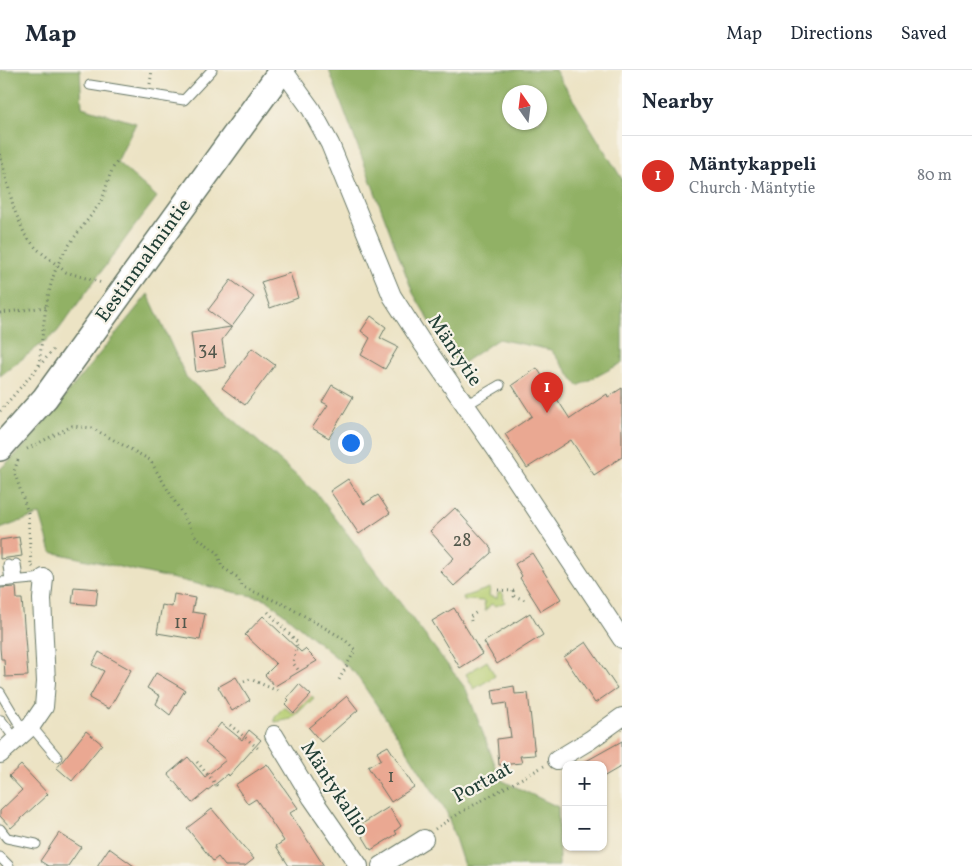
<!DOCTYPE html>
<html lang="en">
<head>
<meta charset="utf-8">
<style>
	:root { --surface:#fff; --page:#f6f6f7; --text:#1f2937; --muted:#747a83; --line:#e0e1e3; --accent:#d93025 }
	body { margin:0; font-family:Vollkorn,serif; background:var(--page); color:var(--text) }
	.controls { position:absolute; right:15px; bottom:15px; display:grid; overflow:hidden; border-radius:10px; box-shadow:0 1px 4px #0004 }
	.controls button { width:45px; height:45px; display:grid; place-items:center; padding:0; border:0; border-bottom:1px solid var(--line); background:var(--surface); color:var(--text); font:25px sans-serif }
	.compass { position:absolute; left:502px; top:15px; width:45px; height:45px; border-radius:50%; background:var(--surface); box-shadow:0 1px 4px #0004; rotate:346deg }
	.you { position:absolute; left:350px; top:372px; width:18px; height:18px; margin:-12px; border:4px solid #fff; border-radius:50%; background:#1a73e8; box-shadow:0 0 0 8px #1a73e833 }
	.badge { display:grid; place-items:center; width:32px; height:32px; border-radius:50%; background:var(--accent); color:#fff; font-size:16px; font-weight:700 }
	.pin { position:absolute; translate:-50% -41px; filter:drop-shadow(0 1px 2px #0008) }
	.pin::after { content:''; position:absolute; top:26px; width:18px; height:15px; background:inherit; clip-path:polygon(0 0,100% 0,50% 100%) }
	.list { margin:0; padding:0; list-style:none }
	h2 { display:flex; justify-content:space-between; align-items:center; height:65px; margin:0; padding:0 20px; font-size:21px }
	h2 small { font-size:16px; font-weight:400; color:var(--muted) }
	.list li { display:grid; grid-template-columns:32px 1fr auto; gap:15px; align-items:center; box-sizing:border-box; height:80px; padding:0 20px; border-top:1px solid var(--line) }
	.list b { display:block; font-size:19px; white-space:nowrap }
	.list p { margin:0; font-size:16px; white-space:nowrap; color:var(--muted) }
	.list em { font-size:16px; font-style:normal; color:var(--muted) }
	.map { position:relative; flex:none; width:622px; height:796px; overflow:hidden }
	header { display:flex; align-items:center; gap:30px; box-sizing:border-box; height:70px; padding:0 25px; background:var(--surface); border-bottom:1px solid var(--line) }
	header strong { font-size:24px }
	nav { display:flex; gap:28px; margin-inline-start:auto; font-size:18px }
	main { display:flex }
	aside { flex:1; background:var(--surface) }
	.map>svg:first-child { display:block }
	.green { fill:#b7ce73; stroke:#6b8654 }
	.forest { fill:#91b165; stroke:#58774c; fill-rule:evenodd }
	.building { fill:#eaa892 }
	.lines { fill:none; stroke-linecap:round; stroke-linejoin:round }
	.lane-casing { stroke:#677766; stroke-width:11 }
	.street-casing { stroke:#677766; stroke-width:20 }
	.secondary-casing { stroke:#677766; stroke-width:28 }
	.path { stroke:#677766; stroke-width:3; stroke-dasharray:1 4; stroke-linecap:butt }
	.lane { stroke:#fff; stroke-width:9 }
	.street { stroke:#fff; stroke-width:18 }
	.secondary { stroke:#fff; stroke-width:25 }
	.labels { text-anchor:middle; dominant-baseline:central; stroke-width:4.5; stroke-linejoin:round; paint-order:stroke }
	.number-label { font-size:18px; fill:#52584c }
	.street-label { font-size:20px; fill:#1f3d34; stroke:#f7f3e8 }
</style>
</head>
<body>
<header>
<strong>Map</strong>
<nav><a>Map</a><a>Directions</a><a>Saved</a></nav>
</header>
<main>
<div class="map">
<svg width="622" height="796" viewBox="0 0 622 796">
	<rect width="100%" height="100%" fill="#f7f3e8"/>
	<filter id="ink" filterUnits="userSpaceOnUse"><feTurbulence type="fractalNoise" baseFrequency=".02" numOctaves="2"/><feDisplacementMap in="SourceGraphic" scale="10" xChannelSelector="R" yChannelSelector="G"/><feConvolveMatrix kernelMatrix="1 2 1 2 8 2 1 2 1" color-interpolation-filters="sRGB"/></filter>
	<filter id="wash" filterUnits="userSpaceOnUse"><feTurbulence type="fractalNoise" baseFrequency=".0096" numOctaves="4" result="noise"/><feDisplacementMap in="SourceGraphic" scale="20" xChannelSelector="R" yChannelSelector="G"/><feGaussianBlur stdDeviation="1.12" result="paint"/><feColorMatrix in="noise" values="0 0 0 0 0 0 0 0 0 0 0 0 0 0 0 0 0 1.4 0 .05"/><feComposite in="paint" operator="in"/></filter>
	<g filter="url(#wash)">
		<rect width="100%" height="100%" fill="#ece3c4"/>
		<path class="green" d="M490,518L489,526L497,528L498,523L501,522L504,525L503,526L505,532L496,536L491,534L485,541L484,531L464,530L463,527Z
			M487,591L495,606L474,619L466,604Z
			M312,626L314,628L291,649L275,652V646L284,637L294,644Z"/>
		<path class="forest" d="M0,0H80L82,37L136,53L117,92L157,127L131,161L57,262L0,306Z
			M329,0H555L622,109V293L578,316L551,280L498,269L457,297L413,223ZM540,22V52H510V22Z
			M148,224L186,307L317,424L466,619L501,710L558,737L559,796H464L447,743L395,662L355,603L266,529L51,482L40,444L0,459V399L22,379Z"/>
		<g id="blocks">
			<path class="building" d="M290,203L298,228L270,238L261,212Z
				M231,210L254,227L222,270L226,297L196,302L191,263L231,257L208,240Z
				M371,246L386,257L380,268L398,277L385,299L361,285L370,268L361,261Z
				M252,278L275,295L245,335L222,318Z
				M537,298L570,349L607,324L608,327L622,318V387L594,405L571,370L527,398L505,364L532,346L512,315Z
				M332,315L353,327L329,368L312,358L328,335L322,332Z
				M348,409L364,434L378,425L390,443L359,464L330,421Z
				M455,438L491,478V483L454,516L440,501L454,488L430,461Z
				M19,467L22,486L0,489V470Z
				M532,483L561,529L541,541L520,508L522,506L515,494Z
				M16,517L17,529H22L28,606L5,607L4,589H1L0,578V518Z
				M74,517L98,519L96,535L72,533Z
				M174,524L195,528L192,542L205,544L200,570L157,563L162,535L172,537Z
				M454,538L482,584L460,598L432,551Z
				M530,543L543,565L497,594L484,572Z
				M263,546L301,582L305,579L317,591L275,616L265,605L276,594L245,565Z
				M586,572L617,618L595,633L564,587Z
				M99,582L131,600L109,639L89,628L104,601L92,595Z
				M156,603L185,620L170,645L156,634L160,626L147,618Z
				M236,607L250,630L232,641L218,617Z
				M299,614L311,625L294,643L285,634L289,630L287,628Z
				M514,616L515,624L528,623L535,685L520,686L522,693L499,695L497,669L511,667L506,633L494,635L492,620Z
				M347,626L358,640L321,672L309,658Z
				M221,653L242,670L249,660L261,670L229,706L228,704L192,733L168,704L188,687L205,707L226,690L205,673Z
				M86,661L102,674L72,711L57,698Z
				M622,671V696L603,707V695H579Z
				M388,676L414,717L391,732L368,697L381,689L377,682Z
				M267,694L298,738L290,743L324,796H289L276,776L284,771L256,729L248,734L235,715Z
				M21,695L48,724L11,758L0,746V741L22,720L9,706Z
				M389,737L401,756L395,761L397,764L371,780L357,757Z
				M212,739L254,789L245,796H225L218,787L213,791L187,758Z
				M59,763L81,777L68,796H48L40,791Z
				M109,778L134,796H97Z"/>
		</g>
	</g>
	<g filter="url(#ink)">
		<use href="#blocks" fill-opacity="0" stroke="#677766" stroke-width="1"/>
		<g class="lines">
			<defs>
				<path id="lane" d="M90,15L184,30L212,0
					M466,335L500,315
					M16,494L18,510
					M8,495L10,511
					M0,512L44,508
					M0,622L24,662
					M1,650L16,670
					M31,656L57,687
					M0,759L7,768L36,774
					M0,787L9,796"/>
				<path id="street" d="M283,0L311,39L330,74L392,226L423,274L500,385L622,569
					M274,665L312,728L359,796
					M0,684L31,656L44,637L46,612L42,529L44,508
					M557,690L590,670L622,647
					M381,796L424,769"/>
				<path id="secondary" d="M0,378L45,328L282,0"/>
			</defs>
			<use href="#lane" class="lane-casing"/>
			<use href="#street" class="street-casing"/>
			<use href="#secondary" class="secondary-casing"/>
			<path class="path" d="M150,14L152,0
				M0,84L14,139L25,165L37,179L66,202L102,213
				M0,243L46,237
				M39,295C43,263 45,223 58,194C69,171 86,154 99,134C108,120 107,104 117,92
				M0,341L53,280
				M27,379L72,356L92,358L150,390L196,467L217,482L222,497L237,507L243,517L287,536L344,569L355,580L339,610
				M18,390L14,401L28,443L31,495L33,497
				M498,520L513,521L514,526L525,530
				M268,542L297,572C297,579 294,585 293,593L300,602
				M471,551L470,547L477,542V540
				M244,611L250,609L280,622
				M230,655L259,679
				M197,692L219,718
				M435,759L463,741L544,696"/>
			<use href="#lane" class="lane"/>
			<use href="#street" class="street"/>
			<use href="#secondary" class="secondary"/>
		</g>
	</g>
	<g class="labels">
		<g class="number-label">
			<text x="208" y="280">34</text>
			<text x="462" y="471">28</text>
			<text x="181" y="553">11</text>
			<text x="391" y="707">1</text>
		</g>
		<g class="street-label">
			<text transform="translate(144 191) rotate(-54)">Eestinmalmintie</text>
			<text transform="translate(454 281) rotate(56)">Mäntytie</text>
			<text transform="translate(483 713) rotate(-29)">Portaat</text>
			<text transform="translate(334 719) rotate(57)">Mäntykallio</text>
		</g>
	</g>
</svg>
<div class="controls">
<button>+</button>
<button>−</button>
</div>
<svg class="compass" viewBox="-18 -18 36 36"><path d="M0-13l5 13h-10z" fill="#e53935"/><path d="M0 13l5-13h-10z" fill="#747a83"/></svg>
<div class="you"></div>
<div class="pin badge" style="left:547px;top:343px">1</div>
</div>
<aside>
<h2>Nearby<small></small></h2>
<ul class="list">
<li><span class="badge">1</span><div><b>Mäntykappeli</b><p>Church · Mäntytie</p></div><em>80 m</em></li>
</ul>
</aside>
</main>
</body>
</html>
